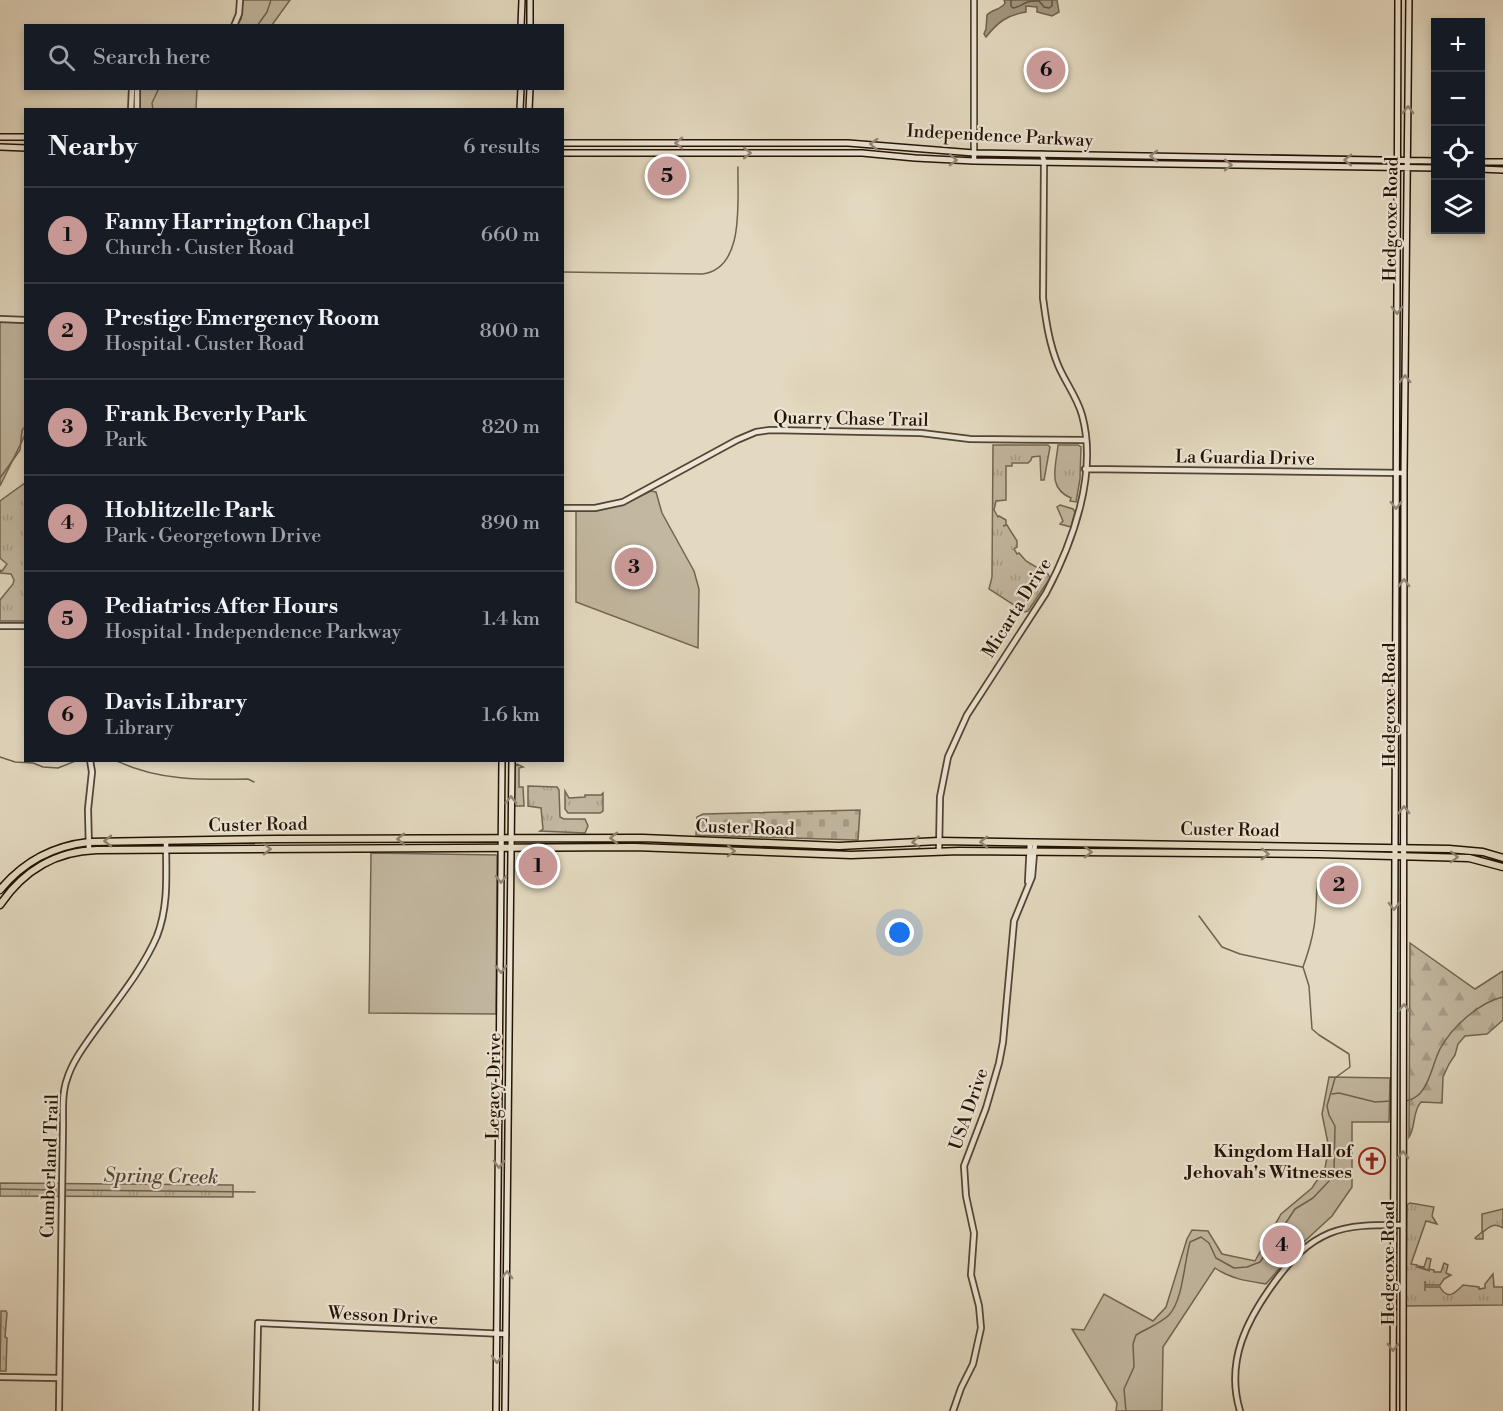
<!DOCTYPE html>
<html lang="en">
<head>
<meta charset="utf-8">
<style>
	:root { --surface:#171b24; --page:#20242c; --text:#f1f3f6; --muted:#9ea1a6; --line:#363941; --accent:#c59692 }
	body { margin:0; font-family:"Libre Bodoni",serif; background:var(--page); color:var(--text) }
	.controls { position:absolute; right:18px; top:18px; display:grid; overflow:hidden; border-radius:0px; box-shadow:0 3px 9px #0003 }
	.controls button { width:54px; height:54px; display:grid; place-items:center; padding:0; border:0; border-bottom:2px solid var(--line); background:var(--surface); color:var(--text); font:30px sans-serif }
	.you { position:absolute; left:900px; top:933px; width:21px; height:21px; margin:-15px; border:4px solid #fff; border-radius:50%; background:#1a73e8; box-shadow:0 0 0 9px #1a73e833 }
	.badge { display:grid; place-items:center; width:39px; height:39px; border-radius:50%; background:var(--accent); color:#111; font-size:20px; font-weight:700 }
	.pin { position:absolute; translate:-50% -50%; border:3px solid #fff; box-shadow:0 2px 6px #0006 }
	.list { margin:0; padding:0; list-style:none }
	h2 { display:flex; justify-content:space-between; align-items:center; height:78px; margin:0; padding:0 24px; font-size:26px }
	h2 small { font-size:20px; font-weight:400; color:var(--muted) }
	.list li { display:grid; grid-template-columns:39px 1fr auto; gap:18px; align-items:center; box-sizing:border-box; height:96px; padding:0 24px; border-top:2px solid var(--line) }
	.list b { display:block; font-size:22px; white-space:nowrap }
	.list p { margin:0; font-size:20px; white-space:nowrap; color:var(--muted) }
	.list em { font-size:20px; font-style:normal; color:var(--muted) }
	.icon { flex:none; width:33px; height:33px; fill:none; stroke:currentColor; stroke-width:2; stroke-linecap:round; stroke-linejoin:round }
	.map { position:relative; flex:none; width:1503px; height:1411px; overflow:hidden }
	.search { position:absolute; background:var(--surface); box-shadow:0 3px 9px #0003; left:24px; top:24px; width:540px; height:66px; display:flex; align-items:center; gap:15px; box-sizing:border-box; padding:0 21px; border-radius:0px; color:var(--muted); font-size:22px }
	.panel { position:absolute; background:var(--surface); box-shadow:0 3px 9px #0003; left:24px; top:108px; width:540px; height:654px; border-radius:0px }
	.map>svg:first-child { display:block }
	.grass { fill:url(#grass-tufts); stroke:#726552; stroke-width:1.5 }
	.forest { fill:url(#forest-firs); stroke:#726552; stroke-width:1.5 }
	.cemetery { fill:url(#cemetery-stones); stroke:#726552; stroke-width:1.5 }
	.park { fill:#c2b7a0; stroke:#726552; stroke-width:1.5 }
	.water { fill:#a29680; stroke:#6f624e; stroke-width:1.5 }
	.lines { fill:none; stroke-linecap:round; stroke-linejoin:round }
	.shore { stroke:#625442; stroke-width:1.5 }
	.stream { stroke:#6f624e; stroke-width:1.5 }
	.tertiary-casing { stroke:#534433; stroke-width:8 }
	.secondary-casing { stroke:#231304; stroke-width:8 }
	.primary-casing { stroke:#231304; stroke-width:9 }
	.tertiary { stroke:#ede6d6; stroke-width:4.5 }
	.secondary { stroke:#ede6d6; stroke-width:5 }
	.primary { stroke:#e3d9c0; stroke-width:6 }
	.oneway { stroke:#928778 }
	.oneway2 { stroke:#8d806b }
	.labels { text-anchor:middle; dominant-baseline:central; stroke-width:4.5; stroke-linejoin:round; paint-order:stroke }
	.street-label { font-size:18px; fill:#231304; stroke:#ede6d6 }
	.poi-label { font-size:18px; font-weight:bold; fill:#231304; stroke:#ede6d6; text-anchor:end }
	.water-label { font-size:20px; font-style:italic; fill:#564736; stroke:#ede6d6 }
</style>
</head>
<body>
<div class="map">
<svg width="1503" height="1411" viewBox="0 0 1503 1411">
	<defs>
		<pattern id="grass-tufts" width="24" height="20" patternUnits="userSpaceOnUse" patternTransform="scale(1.5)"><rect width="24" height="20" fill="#c2b7a0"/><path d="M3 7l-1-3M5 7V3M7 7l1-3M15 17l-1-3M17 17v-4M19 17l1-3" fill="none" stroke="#a69c88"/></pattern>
		<pattern id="forest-firs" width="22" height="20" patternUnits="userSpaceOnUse" patternTransform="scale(1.5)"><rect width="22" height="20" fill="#c2b7a0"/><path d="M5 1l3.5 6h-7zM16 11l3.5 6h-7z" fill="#a69c88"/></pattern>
		<pattern id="cemetery-stones" width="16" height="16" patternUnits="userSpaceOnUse" patternTransform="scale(1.5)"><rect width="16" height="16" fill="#c2b7a0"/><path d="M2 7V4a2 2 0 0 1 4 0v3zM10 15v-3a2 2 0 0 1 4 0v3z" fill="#a69c88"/></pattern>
	</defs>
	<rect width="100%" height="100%" fill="#e3d9c0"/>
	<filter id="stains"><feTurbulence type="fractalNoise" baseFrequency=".00333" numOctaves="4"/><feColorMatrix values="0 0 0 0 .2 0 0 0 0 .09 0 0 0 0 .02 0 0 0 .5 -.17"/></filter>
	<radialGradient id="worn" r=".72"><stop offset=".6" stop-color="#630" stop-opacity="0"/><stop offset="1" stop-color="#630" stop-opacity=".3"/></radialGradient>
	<path class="grass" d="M993,445H1048L1050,447L1044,480H1041L1040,456L1032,457L1031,460L1028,463H1012V466H1006V500L996,501L994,510L998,517L999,516L1006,520V525L1003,526L1007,525L1017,541V547L1014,549L1017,554L1019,553L1026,561L1048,574L1050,578L1028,611L1025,612L989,589L992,577Z
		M1058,445H1078L1081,447L1080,479L1076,502L1070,501L1071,498C1047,488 1056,467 1058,445Z
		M25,483V621H0V600L13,584L14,580L11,574L0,573V570L2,571L7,564L0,558V501Z
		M1060,505L1073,509L1075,512L1071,527L1060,524L1063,521L1057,507Z
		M517,764L523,767L519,768V787H523L524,806H514L515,767Z
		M528,786L557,787L559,790L560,817L564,819H585L588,826L585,833L540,831L543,829L541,808L528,806Z
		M565,791L569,798L585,797V795H601L603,793V811L600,813H568L565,809Z
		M0,1183L233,1185V1197L0,1196Z
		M1410,1203L1434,1207L1432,1216L1437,1224L1426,1221L1411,1264L1417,1265V1267L1430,1271L1418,1266L1424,1267L1427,1258L1431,1259L1429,1269L1434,1270V1272H1441L1444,1263L1448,1265L1446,1273L1451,1275L1444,1279L1440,1285H1425V1281V1291V1287H1440C1448,1301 1455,1293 1463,1285L1479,1287V1289L1485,1288V1284L1493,1274L1494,1287H1503V1305L1406,1306L1407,1205Z
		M1503,1209V1228C1494,1222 1489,1227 1483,1232V1239H1476L1475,1238L1482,1232V1214Z
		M1,1311H6L7,1313L5,1337L7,1338L6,1371H0Z"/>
	<path class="forest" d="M1410,943L1475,989L1503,971V1020L1487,1034L1465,1036L1458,1044L1455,1055L1449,1064L1443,1077L1442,1103L1421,1102C1412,1112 1416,1127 1409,1137Z"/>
	<path class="cemetery" d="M860,810L858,840H855L696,835L697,817L703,814Z"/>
	<path class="park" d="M243,0H290L272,25H237L241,19Z
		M140,89H197L196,109H139Z
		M0,322L25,323V435L0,486Z
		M651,491L656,492L662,513L694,571L699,589L698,648L576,602V510C605,511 626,504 651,491Z
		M371,853L497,855L496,1014L369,1013Z
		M1329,1077L1390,1078L1389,1122H1352V1187L1332,1216L1294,1251L1266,1284C1247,1281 1231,1279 1215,1268L1163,1347L1162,1411H1116L1117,1403L1072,1329L1084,1330L1104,1294L1153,1321L1166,1307L1187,1239L1192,1230L1208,1231L1222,1254L1255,1261L1281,1214L1312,1188L1325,1168L1329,1148L1322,1114Z"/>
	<path class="water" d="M1004,0H1057L1059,12L1052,16L1037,12V7L1026,6V12C1007,15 998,22 986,37L984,34L986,29L987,15C992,9 1001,10 1005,3Z"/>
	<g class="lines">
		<path class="shore" d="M1011,0V6L1013,8C1025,6 1022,0 1039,1L1044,7L1049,8L1052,6V0"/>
		<path class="stream" d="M257,26L267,12L271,0
			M153,110L152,103L159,88
			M562,272L702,274C746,269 737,199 738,167
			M0,478L20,450L22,430L26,426
			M0,757L15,762L33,763L43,767L58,768L78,760
			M115,760C157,781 203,780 248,779L254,782
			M1199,916L1222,947L1240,954L1302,967
			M1332,1094L1339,1093L1375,1102L1392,1101
			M1406,1101C1429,1097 1431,1066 1440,1049C1451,1028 1479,1002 1503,997
			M0,1189L56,1190
			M67,1190L255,1192
			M1126,1411L1124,1389L1134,1367L1133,1344L1136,1335C1146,1329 1161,1323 1169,1315C1183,1300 1184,1263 1190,1242L1201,1237L1209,1243L1216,1258L1234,1268L1247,1267L1260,1262L1295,1209L1313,1198L1329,1181L1334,1171L1335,1126L1329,1115L1327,1106L1335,1078L1350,1067L1349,1054L1319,1035L1312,1029L1309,986L1303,967C1315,934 1316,919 1317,883"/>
		<defs>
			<path id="tertiary" d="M234,26L239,14L240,0
				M131,110L132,88
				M137,110V88
				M974,161V0
				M0,319L26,320
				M1085,469L1404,473
				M562,508H595L623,502L737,440L756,432L770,430L921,433L970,439L1085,440
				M0,626H26
				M89,850L88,809L92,772L90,760
				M939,851L940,797L948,757L967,715L1046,593C1073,542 1098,473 1082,415C1077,397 1065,382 1058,365C1049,343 1046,321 1043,298L1044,161L1042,154
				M1028,882L1030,842
				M0,1377L59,1378
				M59,1411L63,1124C63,1109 62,1093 67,1079C72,1063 82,1049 92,1035C114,1004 142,971 157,936C169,905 166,873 166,841
				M256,1411L258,1323L506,1334
				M953,1411L961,1388L973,1364L981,1328L979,1306L971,1275L974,1233L966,1196L964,1166L986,1108L999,1063L1003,1042L1014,921L1032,877L1035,842
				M1240,1411C1225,1361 1247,1319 1276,1280C1291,1260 1306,1243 1330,1233C1352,1224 1380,1225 1403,1225"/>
			<path id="secondary" d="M521,26L522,0
				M530,26V0
				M520,110L521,88
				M529,110L530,88
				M0,137H26
				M562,143H848L974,153L1436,161
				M0,147L26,148
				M562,153H862L915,158L974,161L1436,168
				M1480,162H1503
				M1480,169L1503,170
				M496,1411L502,760
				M505,1411L512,760
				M1393,1411L1398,0
				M1403,1411L1404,473L1409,0"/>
			<path id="primary" d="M0,890C23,862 53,846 89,842L277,839L643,838L839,846L939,841L1449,849L1483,852L1503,858
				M0,905C23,871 56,851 97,850L635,847L851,855L959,851L1317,854L1469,858L1503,867"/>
		</defs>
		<use href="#tertiary" class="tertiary-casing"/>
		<use href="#secondary" class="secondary-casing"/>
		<use href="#primary" class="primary-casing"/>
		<use href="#tertiary" class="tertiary"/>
		<use href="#secondary" class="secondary"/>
		<use href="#primary" class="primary"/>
	</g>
	<defs><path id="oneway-chevron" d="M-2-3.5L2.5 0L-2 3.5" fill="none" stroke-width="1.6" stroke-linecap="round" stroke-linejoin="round" transform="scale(1.5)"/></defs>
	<g class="oneway">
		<use href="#oneway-chevron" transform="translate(1408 110) rotate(-89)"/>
		<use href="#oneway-chevron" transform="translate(679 143) rotate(-180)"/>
		<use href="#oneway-chevron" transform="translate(874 144) rotate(-177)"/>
		<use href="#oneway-chevron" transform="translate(747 153)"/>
		<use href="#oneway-chevron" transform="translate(1154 156) rotate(-180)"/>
		<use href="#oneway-chevron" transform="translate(953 160) rotate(1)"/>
		<use href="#oneway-chevron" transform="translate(1348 160) rotate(-179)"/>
		<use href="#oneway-chevron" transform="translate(1228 165) rotate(1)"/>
		<use href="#oneway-chevron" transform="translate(1397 310) rotate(90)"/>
		<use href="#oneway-chevron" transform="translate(1405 379) rotate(-90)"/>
		<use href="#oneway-chevron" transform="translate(1396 505) rotate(90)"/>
		<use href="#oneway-chevron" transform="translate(1404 583) rotate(-90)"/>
		<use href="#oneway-chevron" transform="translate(511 800) rotate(-89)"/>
		<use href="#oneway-chevron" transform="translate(1404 810) rotate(-90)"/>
		<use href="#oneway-chevron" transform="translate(501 879) rotate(91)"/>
		<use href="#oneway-chevron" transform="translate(1394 906) rotate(90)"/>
		<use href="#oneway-chevron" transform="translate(501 969) rotate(90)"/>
		<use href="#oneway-chevron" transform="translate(1404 1008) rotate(-90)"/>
		<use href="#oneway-chevron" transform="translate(1403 1155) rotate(-89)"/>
		<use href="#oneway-chevron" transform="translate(499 1164) rotate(91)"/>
		<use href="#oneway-chevron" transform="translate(507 1275) rotate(-89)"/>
		<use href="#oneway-chevron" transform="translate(1393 1347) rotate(90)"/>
		<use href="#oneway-chevron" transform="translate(497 1359) rotate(91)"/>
	</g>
	<g class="oneway2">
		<use href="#oneway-chevron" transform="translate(614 838) rotate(180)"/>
		<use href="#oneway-chevron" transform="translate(401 839) rotate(180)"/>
		<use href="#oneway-chevron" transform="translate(108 841) rotate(179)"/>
		<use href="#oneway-chevron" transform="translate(916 842) rotate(175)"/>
		<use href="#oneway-chevron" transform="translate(984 842) rotate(-179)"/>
		<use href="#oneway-chevron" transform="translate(267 849) rotate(1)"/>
		<use href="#oneway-chevron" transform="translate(731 851) rotate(2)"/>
		<use href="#oneway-chevron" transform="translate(1088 852) rotate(1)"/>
		<use href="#oneway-chevron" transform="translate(1265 854) rotate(1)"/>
		<use href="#oneway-chevron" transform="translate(1454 857) rotate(2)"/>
	</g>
	<defs>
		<symbol id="church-ring" viewBox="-11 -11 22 22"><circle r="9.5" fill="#ede6d6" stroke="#8f2418" stroke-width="1.5"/><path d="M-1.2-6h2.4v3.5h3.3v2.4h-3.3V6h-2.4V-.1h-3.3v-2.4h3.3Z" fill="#8f2418"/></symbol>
	</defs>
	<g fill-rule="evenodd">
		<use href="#church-ring" x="1357" y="1146" width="30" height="30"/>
	</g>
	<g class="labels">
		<g class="street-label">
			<text transform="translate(1000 136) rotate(3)">Independence Parkway</text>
			<text transform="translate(1391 219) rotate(-89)">Hedgcoxe Road</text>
			<text transform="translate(851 419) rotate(1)">Quarry Chase Trail</text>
			<text transform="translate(1245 458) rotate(1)">La Guardia Drive</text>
			<text transform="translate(1017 608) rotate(-58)">Micarta Drive</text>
			<text transform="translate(1389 705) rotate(-90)">Hedgcoxe Road</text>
			<text transform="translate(258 825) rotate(-1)">Custer Road</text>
			<text transform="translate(745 828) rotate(2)">Custer Road</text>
			<text transform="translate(1230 830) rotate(1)">Custer Road</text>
			<text transform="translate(494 1086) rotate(-89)">Legacy Drive</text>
			<text transform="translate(969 1109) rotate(-71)">USA Drive</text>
			<text transform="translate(50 1166) rotate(-88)">Cumberland Trail</text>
			<text transform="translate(1388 1263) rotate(-90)">Hedgcoxe Road</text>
			<text transform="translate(383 1316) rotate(3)">Wesson Drive</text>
		</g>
		<g class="poi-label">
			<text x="1352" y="1151">Kingdom Hall of<tspan x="1352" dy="21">Jehovah's Witnesses</tspan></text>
		</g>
		<g class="water-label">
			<text transform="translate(161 1177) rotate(1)">Spring Creek</text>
		</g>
	</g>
	<rect width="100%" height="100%" filter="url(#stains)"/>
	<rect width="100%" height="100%" fill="url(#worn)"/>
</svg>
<div class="controls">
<button>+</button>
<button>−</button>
<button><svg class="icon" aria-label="locate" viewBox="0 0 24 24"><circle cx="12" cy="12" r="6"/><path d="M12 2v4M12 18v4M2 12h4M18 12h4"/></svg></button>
<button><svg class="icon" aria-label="layers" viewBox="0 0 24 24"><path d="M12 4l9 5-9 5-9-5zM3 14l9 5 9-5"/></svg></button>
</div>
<div class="you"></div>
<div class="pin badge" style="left:538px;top:866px">1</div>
<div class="pin badge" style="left:1339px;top:885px">2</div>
<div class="pin badge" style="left:634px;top:567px">3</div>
<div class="pin badge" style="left:1282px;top:1245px">4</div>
<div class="pin badge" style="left:667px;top:176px">5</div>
<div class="pin badge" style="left:1046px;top:70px">6</div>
<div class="search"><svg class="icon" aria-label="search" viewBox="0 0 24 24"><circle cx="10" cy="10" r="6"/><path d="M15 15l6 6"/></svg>Search here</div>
<section class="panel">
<h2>Nearby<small>6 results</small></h2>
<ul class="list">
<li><span class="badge">1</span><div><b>Fanny Harrington Chapel</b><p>Church · Custer Road</p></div><em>660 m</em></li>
<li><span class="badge">2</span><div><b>Prestige Emergency Room</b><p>Hospital · Custer Road</p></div><em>800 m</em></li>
<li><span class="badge">3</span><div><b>Frank Beverly Park</b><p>Park</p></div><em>820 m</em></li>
<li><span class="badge">4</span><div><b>Hoblitzelle Park</b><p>Park · Georgetown Drive</p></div><em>890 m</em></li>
<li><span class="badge">5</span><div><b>Pediatrics After Hours</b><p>Hospital · Independence Parkway</p></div><em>1.4 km</em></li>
<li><span class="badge">6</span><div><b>Davis Library</b><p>Library</p></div><em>1.6 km</em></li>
</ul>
</section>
</div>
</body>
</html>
